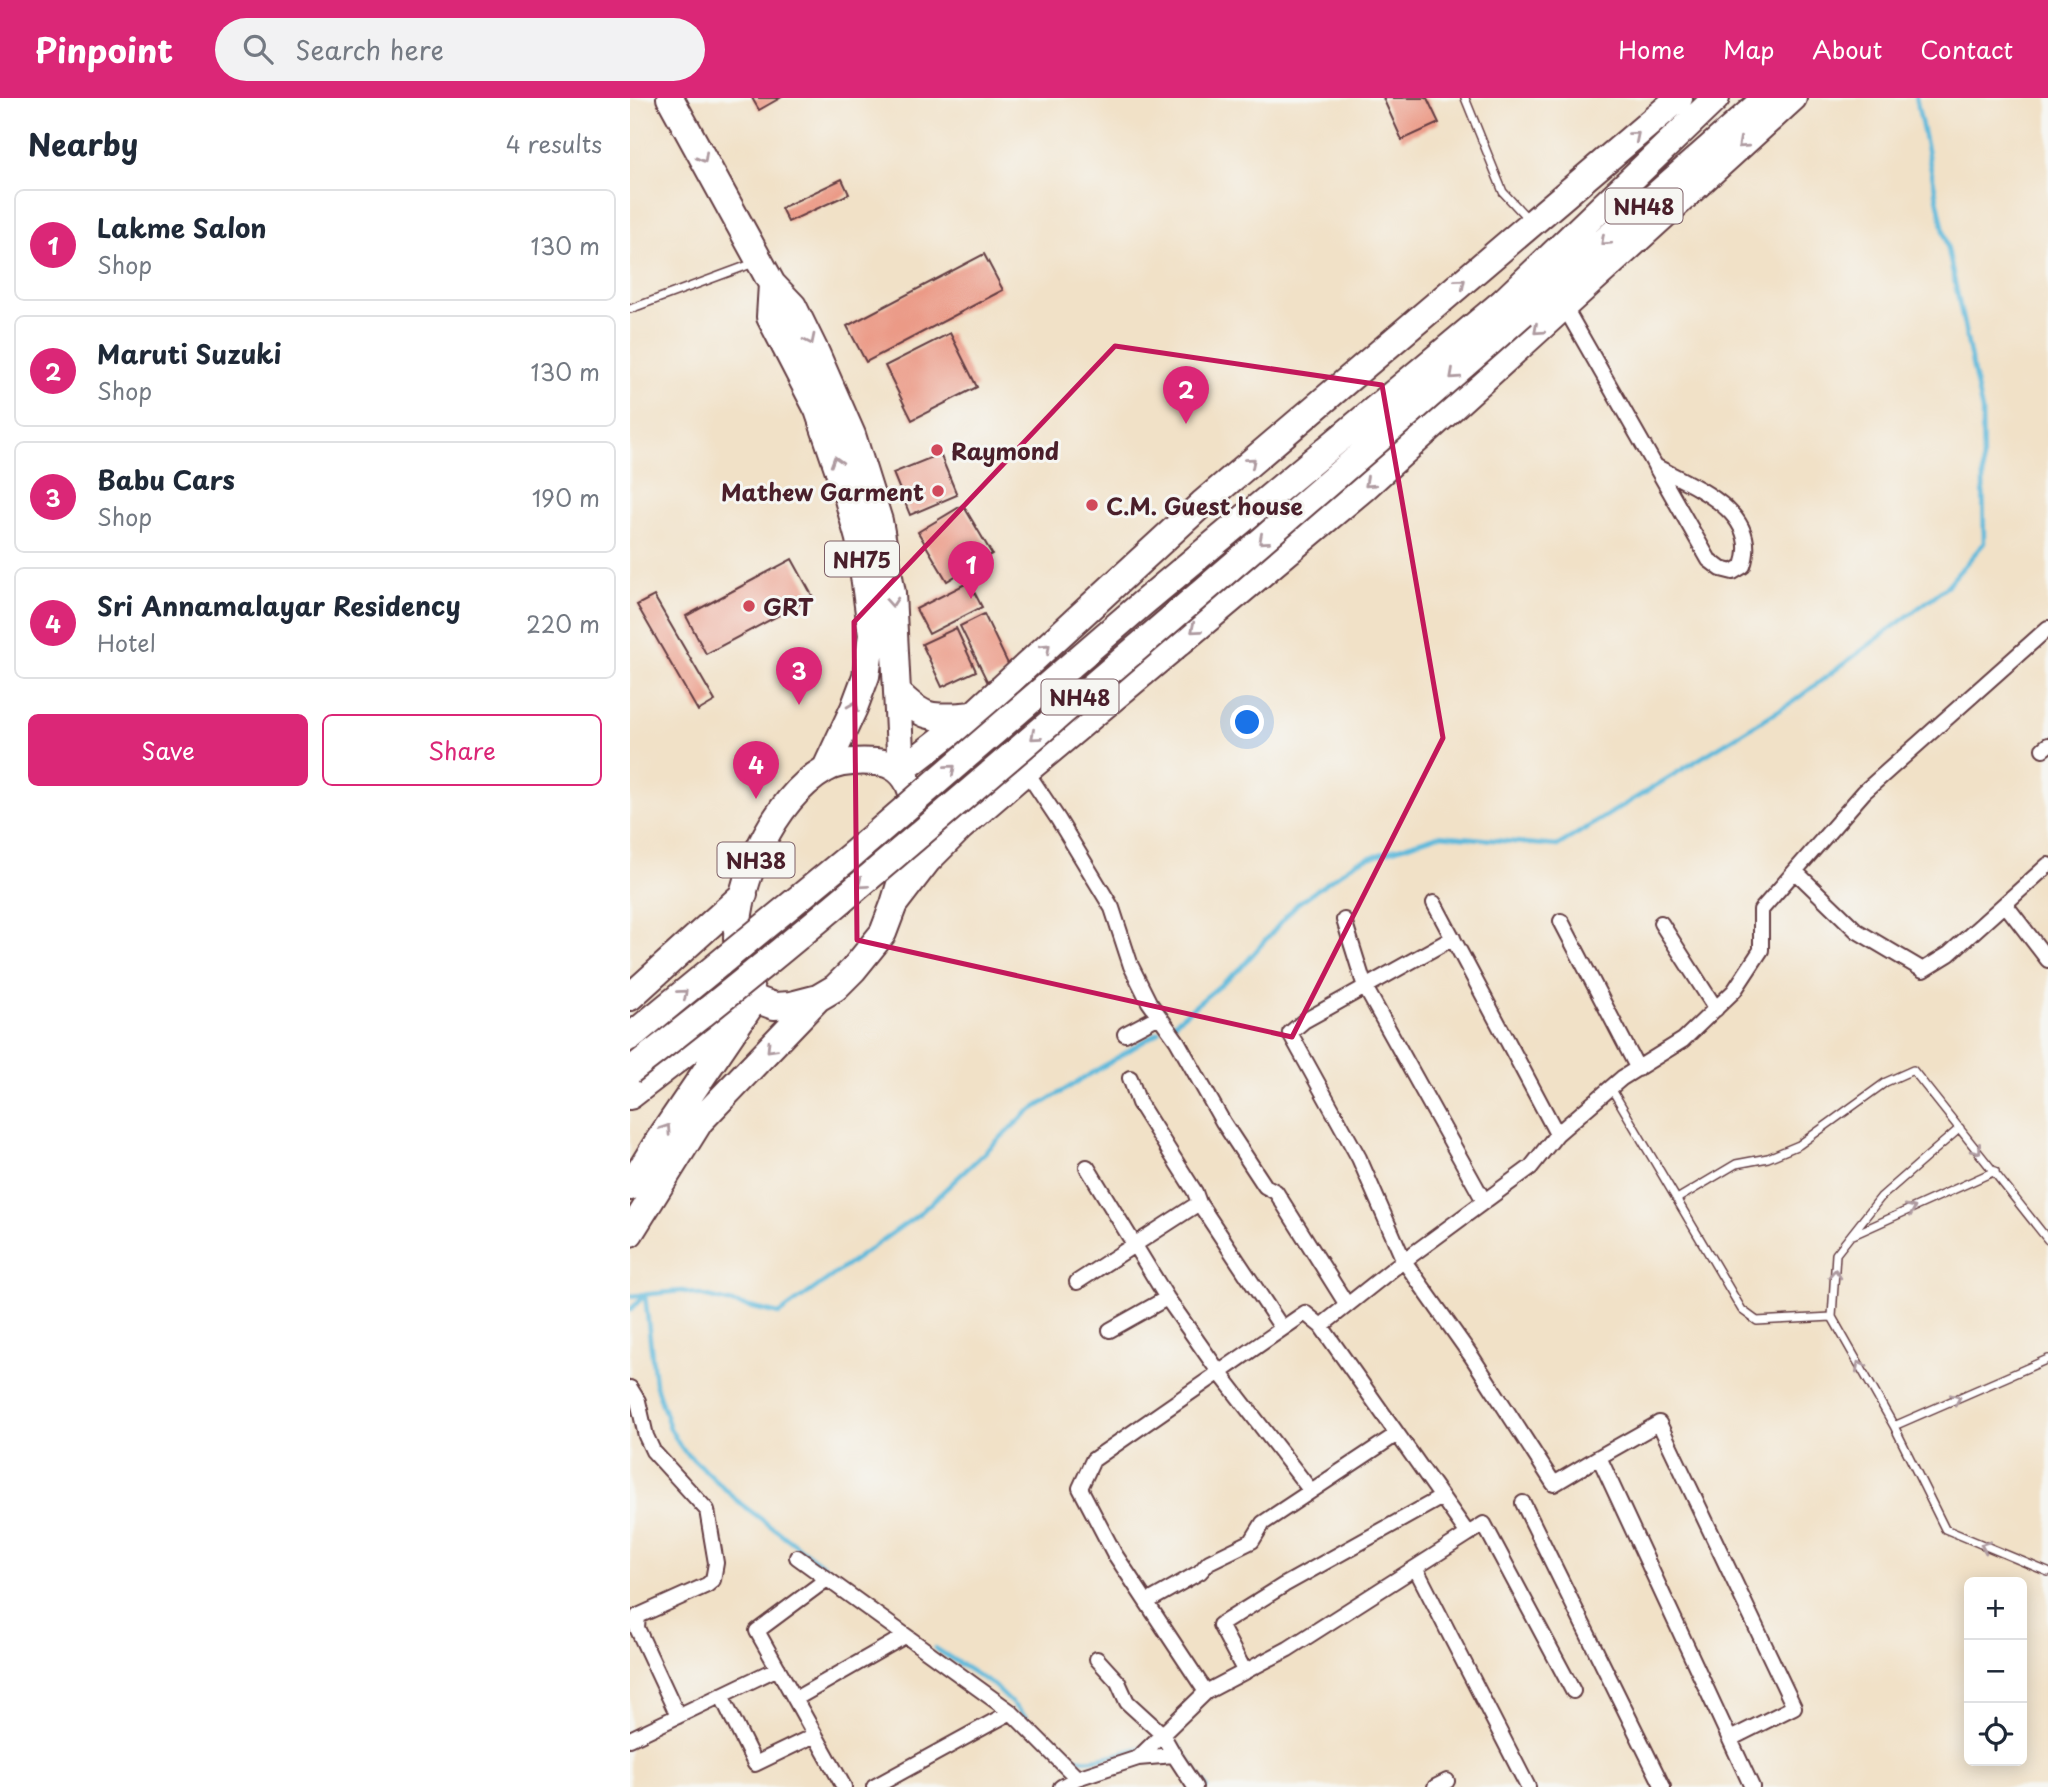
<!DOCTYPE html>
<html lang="en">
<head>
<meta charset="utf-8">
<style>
	:root { --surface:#fff; --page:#f2f2f3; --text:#1f2937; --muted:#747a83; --line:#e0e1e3; --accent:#db2777 }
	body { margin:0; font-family:"Playpen Sans",sans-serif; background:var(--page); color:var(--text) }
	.controls { position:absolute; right:21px; bottom:21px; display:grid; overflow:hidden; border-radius:10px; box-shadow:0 4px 18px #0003 }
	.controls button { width:63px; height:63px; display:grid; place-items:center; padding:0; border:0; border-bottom:2px solid var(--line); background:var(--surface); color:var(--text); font:35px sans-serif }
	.you { position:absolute; left:618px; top:625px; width:24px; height:24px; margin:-18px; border:5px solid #fff; border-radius:50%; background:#1a73e8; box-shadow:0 0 0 10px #1a73e833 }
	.badge { display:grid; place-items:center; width:46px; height:46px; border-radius:50%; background:var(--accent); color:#fff; font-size:23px; font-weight:700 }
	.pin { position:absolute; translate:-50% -58px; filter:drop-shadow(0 2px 4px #0008) }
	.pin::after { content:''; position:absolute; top:37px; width:24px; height:21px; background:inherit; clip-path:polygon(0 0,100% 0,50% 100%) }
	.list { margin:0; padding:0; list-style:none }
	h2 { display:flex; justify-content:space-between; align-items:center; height:91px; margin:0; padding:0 28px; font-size:30px }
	h2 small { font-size:23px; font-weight:400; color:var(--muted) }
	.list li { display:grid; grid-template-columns:46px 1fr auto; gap:21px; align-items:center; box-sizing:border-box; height:112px; margin:0 14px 14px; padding:0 14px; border:2px solid var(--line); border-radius:10px }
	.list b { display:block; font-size:26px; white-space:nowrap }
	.list p { margin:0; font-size:23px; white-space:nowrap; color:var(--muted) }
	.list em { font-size:23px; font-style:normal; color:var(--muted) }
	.actions { display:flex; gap:14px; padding:21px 28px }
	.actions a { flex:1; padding:16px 0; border:2px solid var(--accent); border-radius:10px; text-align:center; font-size:24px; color:var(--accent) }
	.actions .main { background:var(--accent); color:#fff }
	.icon { flex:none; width:38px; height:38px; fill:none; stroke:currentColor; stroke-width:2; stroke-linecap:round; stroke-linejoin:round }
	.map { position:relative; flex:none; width:1418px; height:1689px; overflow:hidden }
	header { display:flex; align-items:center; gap:42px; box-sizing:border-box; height:98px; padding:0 35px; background:var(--accent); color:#fff }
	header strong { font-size:33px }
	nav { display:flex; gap:38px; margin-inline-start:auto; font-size:24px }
	.search { width:490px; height:63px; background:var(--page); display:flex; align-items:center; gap:18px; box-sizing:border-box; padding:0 24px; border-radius:38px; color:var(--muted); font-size:26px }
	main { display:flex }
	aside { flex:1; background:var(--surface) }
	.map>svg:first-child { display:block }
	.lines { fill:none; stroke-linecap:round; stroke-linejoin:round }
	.stream { stroke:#5db9db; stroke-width:4.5 }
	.building { fill:#eb9a86 }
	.lane-casing { stroke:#633c42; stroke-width:10 }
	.street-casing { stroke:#633c42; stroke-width:18 }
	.highway-casing { stroke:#633c42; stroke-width:30 }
	.lane { stroke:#fff; stroke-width:7 }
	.street { stroke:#fff; stroke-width:14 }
	.highway { stroke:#fff; stroke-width:26 }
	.highway-bridge-casing { stroke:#633c42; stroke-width:30; stroke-linecap:butt }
	.highway-bridge { stroke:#fff; stroke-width:26 }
	.oneway { stroke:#ae9aa0 }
	.marked { fill:none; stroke:#c2185b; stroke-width:5; stroke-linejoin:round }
	.poi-dot { fill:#d1495b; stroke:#f6f6f2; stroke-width:2.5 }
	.labels { text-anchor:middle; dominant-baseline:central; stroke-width:6; stroke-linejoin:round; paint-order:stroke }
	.shield { fill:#f6f6f2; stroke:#7e6067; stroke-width:2 }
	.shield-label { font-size:21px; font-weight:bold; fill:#4a1f2b }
	.poi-label { font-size:23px; font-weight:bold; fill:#4a1f2b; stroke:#f6f6f2; text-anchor:start }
</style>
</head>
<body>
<header>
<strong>Pinpoint</strong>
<div class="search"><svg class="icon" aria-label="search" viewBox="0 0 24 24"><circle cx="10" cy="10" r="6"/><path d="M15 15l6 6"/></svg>Search here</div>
<nav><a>Home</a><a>Map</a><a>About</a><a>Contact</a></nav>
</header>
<main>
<aside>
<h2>Nearby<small>4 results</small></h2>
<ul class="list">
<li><span class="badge">1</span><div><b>Lakme Salon</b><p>Shop</p></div><em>130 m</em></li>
<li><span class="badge">2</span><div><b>Maruti Suzuki</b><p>Shop</p></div><em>130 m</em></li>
<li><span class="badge">3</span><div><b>Babu Cars</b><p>Shop</p></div><em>190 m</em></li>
<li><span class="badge">4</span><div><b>Sri Annamalayar Residency</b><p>Hotel</p></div><em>220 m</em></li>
</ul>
<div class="actions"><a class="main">Save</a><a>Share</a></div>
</aside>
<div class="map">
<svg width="1418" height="1689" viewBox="0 0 1418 1689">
	<rect width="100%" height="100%" fill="#f6f6f2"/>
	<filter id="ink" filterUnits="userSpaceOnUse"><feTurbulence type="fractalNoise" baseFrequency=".0143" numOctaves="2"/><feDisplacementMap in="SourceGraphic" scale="14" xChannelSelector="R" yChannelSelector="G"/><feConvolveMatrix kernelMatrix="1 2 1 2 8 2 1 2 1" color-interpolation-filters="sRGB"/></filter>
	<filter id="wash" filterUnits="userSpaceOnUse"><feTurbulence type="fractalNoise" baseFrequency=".00686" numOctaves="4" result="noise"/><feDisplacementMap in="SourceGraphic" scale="28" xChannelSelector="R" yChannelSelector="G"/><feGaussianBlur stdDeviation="1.57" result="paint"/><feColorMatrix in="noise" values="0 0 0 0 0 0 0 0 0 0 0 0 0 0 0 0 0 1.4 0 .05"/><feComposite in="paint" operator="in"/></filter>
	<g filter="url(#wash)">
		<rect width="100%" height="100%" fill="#f1e1c7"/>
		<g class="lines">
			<path class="stream" d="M543,926L611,870L667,806L726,764L809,737L927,748L1164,603L1315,490L1354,445L1352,313L1286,0
				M15,1197L25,1285L40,1330L51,1350L111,1406L217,1485
				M0,1198L52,1193L149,1216L289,1116L397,1015L529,934
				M0,1212L15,1197
				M305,1550L363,1587L396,1619
				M541,1647L547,1646L577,1689
				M429,1652C451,1672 487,1655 513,1649"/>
		</g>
		<g id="blocks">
			<path class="building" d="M122,0H150L129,12Z
				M753,0H797L809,25L772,42Z
				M212,81L219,96L158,124L151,110Z
				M354,156L373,192L236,264L217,228Z
				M320,235L347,289L282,322L255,268Z
				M310,356L327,397L280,417L263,375Z
				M333,407L362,456L317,483L288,434Z
				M162,461L183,499L76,556L56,518Z
				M339,484L352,509L299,536L286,511Z
				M24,498L85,603L68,613L7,507Z
				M354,516L381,572L357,583L330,528Z
				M326,530L346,573L312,589L292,546Z"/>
		</g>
	</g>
	<g filter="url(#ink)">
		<use href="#blocks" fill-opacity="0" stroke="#633c42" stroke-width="2"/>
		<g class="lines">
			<defs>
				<path id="lane" d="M835,0L873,94L899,122
					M0,211L124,165
					M981,990L1112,1212L1127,1223L1202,1219
					M1330,1030L1251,1099L1206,1156L1202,1219L1264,1328L1315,1431L1418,1474
					M1047,1101L1106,1066L1138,1060L1169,1047L1256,984L1283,972L1418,1142
					M1223,1137L1365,1073
					M1264,1328L1418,1261"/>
				<path id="street" d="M934,208L1079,462L1091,471L1103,474L1113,468C1132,414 1063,388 1025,368
					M1413,651L1418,647
					M396,673L428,721L482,810L501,868L519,904L547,943L593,1024L635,1088L646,1094L717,1207
					M1165,773L1227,833L1293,872L1319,856L1418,767
					M804,805L927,1036
					M1375,806L1418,862
					M714,822L735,889L854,1103
					M931,823L1008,971
					M1031,825L1086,911
					M823,840L674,923L660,935L729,1060L774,1163L842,1259L924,1386L969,1359
					M495,936L529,918
					M500,980L509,1005L565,1094L569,1105L652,1230
					M457,1069L537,1200L589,1274L681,1393
					M447,1184L569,1105
					M480,1232L537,1200
					M0,1290L8,1303L16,1338L23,1353L77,1412L86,1465L83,1482L77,1487L8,1518L7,1530L48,1618
					M893,1405L1033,1689
					M838,1436L854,1426L943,1593
					M167,1459L381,1614L447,1680L508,1660L544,1657L565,1689
					M786,1471L898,1689
					M517,1504L570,1474L579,1464L622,1443L633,1425L767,1336
					M467,1561L488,1584L497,1604L532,1636L544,1657
					M615,1574L590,1527L654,1487L812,1399
					M576,1594L484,1455L450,1390L463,1362L675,1215L691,1228L764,1170L901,1069L927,1036L992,980L1053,942L1104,893L1131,852V812L1234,694L1418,530
					M91,1597L125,1666L185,1637
					M165,1601L127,1533L197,1481
					M0,1641L148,1570
					M1100,1641L1164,1609L1029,1325L969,1359L1122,1689
					M508,1660L576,1594L658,1551L838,1436L691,1228
					M214,1689L165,1601L275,1538
					M244,1689L381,1614
					M431,1689L447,1680
					M805,1689L817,1683"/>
				<path id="highway" d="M40,0L142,186L163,208L186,255L222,337L249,423L262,495L271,673
					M142,186L140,219L188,312L216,394L229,441L242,537L236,578L224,610L196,670
					M873,204L1086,0
					M893,215L1136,0
					M267,594C296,623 303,620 343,617
					M271,673L343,617L572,406L1049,0
					M264,806C274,773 291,726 281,692C276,676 263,665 246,664C231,663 208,663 194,672C144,701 107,783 107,840C107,862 116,882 125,901L144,908L161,907L188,900L205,890L223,872L253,835L264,806L297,763L330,730L396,673L734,390L1163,0
					M0,899L114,796
					M0,998L104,917
					M0,1089L27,1045L125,901
					M0,1135L70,1023L188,900"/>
			</defs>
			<use href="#lane" class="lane-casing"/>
			<use href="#street" class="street-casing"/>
			<use href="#highway" class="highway-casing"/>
			<use href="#lane" class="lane"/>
			<use href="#street" class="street"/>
			<use href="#highway" class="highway"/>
			<defs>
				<path id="highway-bridge" d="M0,939L224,755L513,505L873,204
					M0,973C145,862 283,742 421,624C579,488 737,353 893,215"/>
			</defs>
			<use href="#highway-bridge" class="highway-bridge-casing"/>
			<use href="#highway-bridge" class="highway-bridge"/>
		</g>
		<defs><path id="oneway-chevron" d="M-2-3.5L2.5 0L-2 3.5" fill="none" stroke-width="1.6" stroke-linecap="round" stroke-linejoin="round" transform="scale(1.75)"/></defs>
		<g class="oneway">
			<use href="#oneway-chevron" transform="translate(1005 38) rotate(-40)"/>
			<use href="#oneway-chevron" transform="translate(1112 46) rotate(138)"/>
			<use href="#oneway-chevron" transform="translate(73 60) rotate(61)"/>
			<use href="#oneway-chevron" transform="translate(975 143) rotate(138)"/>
			<use href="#oneway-chevron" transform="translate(831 185) rotate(-40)"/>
			<use href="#oneway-chevron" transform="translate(908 232) rotate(138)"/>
			<use href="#oneway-chevron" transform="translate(180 242) rotate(64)"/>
			<use href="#oneway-chevron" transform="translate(824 277) rotate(138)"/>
			<use href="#oneway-chevron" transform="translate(206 363) rotate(-107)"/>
			<use href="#oneway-chevron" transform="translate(621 364) rotate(-40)"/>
			<use href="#oneway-chevron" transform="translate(739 385) rotate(138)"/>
			<use href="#oneway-chevron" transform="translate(633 442) rotate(139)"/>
			<use href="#oneway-chevron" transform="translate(262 504) rotate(86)"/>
			<use href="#oneway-chevron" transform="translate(565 531) rotate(140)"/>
			<use href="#oneway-chevron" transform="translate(416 550) rotate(-43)"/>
			<use href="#oneway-chevron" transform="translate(224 608) rotate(-68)"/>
			<use href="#oneway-chevron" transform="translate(405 638) rotate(139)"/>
			<use href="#oneway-chevron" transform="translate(321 671) rotate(-41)"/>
			<use href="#oneway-chevron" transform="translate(232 786) rotate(140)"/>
			<use href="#oneway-chevron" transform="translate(53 896) rotate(-40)"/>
			<use href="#oneway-chevron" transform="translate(141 950) rotate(134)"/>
			<use href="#oneway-chevron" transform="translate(36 1031) rotate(-56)"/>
			<use href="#oneway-chevron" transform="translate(1347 1052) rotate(51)"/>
			<use href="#oneway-chevron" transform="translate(1281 1111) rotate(-24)"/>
			<use href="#oneway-chevron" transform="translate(1205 1176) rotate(-86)"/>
			<use href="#oneway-chevron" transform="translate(1230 1268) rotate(-119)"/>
			<use href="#oneway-chevron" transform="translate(1326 1301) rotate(-23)"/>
			<use href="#oneway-chevron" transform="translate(1355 1448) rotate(-157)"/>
		</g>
	</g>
	<path class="marked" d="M485,248L752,287L813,640L662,939L227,842L224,524Z"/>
	<g class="poi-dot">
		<circle cx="307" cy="352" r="7"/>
		<circle cx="308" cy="393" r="7"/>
		<circle cx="462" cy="407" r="7"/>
		<circle cx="119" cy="508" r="7"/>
	</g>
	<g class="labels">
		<g class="shield">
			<rect x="975.5" y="90.5" width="77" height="35" rx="5"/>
			<rect x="195" y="443.5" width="74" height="35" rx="5"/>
			<rect x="411.5" y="581.5" width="77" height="35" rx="5"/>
			<rect x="87.5" y="744.5" width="77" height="35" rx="5"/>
		</g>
		<g class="shield-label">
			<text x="1014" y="108">NH48</text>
			<text x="232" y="461">NH75</text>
			<text x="450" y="599">NH48</text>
			<text x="126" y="762">NH38</text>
		</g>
		<g class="poi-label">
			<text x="321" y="352">Raymond</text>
			<text x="294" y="393" text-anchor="end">Mathew Garment</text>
			<text x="476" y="407">C.M. Guest house</text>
			<text x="133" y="508">GRT</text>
		</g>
	</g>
</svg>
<div class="controls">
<button>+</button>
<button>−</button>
<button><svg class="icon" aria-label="locate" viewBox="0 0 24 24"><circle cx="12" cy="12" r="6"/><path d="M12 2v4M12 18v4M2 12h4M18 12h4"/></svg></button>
</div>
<div class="you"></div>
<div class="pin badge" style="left:341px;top:501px">1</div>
<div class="pin badge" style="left:556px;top:326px">2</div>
<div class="pin badge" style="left:169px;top:607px">3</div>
<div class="pin badge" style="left:126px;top:701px">4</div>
</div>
</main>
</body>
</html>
